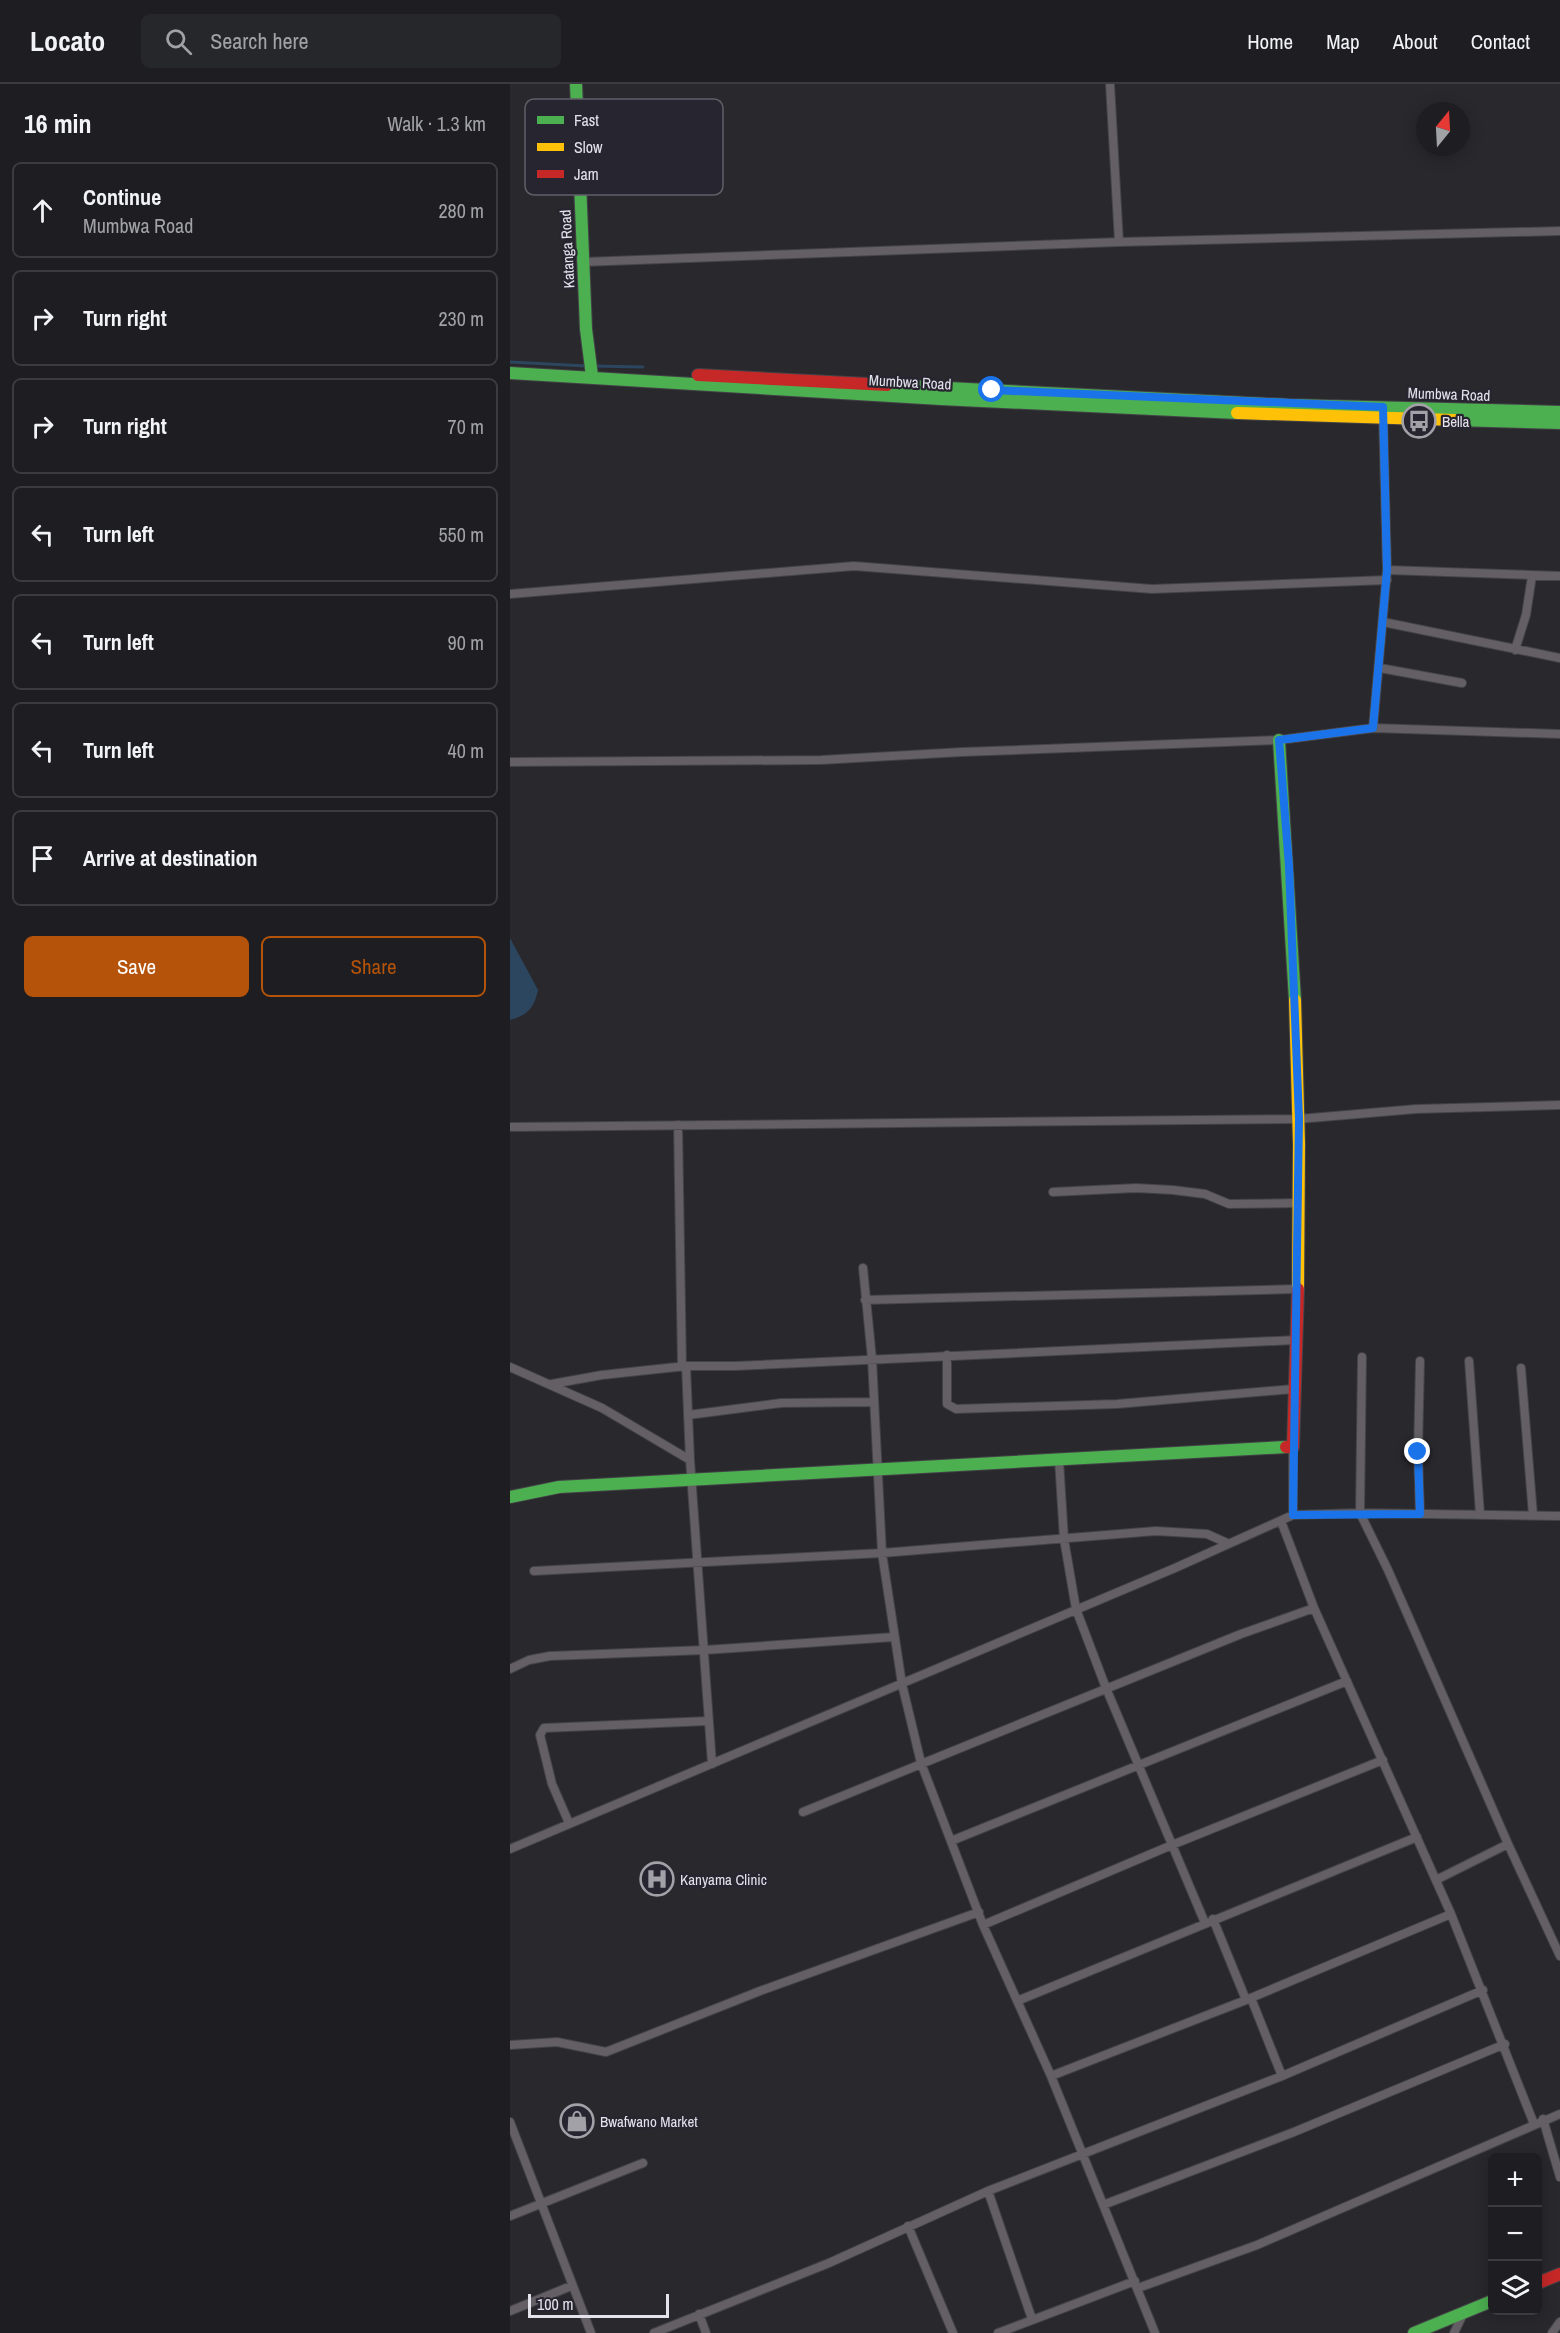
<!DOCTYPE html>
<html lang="en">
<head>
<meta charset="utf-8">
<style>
	:root { --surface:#1e1e22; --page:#26272a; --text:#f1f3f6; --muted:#a1a2a5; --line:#3c3c40; --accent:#b45309 }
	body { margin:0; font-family:"Archivo Narrow",sans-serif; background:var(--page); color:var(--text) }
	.controls { position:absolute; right:18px; bottom:18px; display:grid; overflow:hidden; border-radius:9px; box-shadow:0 3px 15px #0003 }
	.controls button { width:54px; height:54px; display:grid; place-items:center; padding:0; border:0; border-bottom:2px solid var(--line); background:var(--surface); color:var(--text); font:30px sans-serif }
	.compass { position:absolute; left:906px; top:18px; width:54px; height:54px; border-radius:50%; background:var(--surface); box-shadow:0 3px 15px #0003; rotate:18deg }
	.scale { position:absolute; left:18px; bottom:15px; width:141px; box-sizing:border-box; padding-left:6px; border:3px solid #e4e2ea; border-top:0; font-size:16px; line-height:21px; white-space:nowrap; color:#e4e2ea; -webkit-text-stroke:4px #272530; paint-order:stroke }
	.stop { position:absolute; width:18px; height:18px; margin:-14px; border:4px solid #1a73e8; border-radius:50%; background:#fff }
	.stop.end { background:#1a73e8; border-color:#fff; box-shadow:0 2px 6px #0008 }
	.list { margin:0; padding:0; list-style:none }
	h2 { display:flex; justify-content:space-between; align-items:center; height:78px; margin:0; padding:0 24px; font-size:26px }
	h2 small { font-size:20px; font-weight:400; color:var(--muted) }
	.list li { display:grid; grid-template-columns:39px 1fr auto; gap:18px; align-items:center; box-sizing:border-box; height:96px; margin:0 12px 12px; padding:0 12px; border:2px solid var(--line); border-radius:9px }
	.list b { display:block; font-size:22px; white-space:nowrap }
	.list p { margin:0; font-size:20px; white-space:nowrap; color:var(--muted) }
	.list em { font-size:20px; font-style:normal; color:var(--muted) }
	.actions { display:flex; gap:12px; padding:18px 24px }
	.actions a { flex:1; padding:14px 0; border:2px solid var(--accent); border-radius:9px; text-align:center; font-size:21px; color:var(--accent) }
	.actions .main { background:var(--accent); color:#fff }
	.icon { flex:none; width:33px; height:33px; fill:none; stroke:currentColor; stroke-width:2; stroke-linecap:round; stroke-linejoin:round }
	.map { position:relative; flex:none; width:1050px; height:2249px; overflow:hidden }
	header { display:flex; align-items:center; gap:36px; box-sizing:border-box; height:84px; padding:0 30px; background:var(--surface); border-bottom:2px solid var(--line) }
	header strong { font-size:28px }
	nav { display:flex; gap:33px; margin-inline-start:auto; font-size:21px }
	.search { width:420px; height:54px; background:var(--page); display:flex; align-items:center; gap:15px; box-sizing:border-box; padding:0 21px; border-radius:9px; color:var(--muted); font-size:22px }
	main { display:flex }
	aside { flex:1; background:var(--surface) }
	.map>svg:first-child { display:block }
	.water { fill:#2d465f }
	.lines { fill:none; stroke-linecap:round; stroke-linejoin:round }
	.stream { stroke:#2d465f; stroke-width:3 }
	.street-casing { stroke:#434347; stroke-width:10 }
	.fast-casing { stroke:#434347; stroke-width:14 }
	.slow-casing { stroke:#434347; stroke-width:14 }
	.jam-casing { stroke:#434347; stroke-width:14 }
	.street { stroke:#635f64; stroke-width:8 }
	.fast { stroke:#4caf50; stroke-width:12 }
	.slow { stroke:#ffc107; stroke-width:12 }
	.jam { stroke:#c62828; stroke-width:12 }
	.route { stroke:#1a73e8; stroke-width:8 }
	.labels { text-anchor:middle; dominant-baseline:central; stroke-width:4.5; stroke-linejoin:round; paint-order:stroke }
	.street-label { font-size:15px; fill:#e4e2ea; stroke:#272530 }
	.poi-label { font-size:15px; fill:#e4e2ea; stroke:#272530; text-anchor:start }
	.key { fill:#272530; stroke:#605e68; stroke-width:1.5 }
	.key-label { font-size:16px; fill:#e4e2ea }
</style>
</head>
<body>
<header>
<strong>Locato</strong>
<div class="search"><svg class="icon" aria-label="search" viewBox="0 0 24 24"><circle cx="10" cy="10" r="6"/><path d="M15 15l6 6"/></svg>Search here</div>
<nav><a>Home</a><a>Map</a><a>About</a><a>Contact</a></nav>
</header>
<main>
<aside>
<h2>16 min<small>Walk · 1.3 km</small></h2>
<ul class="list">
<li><svg class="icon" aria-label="ahead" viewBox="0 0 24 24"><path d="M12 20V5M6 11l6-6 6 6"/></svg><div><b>Continue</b><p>Mumbwa Road</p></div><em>280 m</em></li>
<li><svg class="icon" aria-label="right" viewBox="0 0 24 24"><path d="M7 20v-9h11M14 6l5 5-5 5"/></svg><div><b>Turn right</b></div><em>230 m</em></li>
<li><svg class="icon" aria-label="right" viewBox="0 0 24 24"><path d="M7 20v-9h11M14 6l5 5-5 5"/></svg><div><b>Turn right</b></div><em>70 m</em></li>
<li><svg class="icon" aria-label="left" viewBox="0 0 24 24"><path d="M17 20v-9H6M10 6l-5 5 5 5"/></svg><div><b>Turn left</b></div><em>550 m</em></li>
<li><svg class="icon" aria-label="left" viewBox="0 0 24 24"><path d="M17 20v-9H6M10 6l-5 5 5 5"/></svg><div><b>Turn left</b></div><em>90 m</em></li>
<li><svg class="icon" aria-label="left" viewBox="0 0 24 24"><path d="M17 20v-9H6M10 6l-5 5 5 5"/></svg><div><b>Turn left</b></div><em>40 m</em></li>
<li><svg class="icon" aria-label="arrive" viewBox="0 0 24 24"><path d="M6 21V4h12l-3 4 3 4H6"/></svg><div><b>Arrive at destination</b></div></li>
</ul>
<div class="actions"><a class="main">Save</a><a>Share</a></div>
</aside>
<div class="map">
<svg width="1050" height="2249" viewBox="0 0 1050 2249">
	<rect width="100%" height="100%" fill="#28282d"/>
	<path class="water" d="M0,854L28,906C24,924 18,931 0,936Z"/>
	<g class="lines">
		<path class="stream" d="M0,278L76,282
			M83,282L133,283"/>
		<defs>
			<path id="street" d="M600,0L609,158
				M73,178L609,158L1050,147
				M877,486L1050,492
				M0,510L344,482L642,505L877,496
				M873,538L1050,574
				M1005,566L1016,531L1022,492
				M870,584L952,599
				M863,644L877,486L873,329
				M0,678L311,676L452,668L769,656L863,644L1050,650
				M168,1041L172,1283
				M0,1043L789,1035L906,1025L1050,1021
				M543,1108L626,1104L663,1106L695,1110L719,1120L789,1119
				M353,1184L362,1275L372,1469L392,1600L411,1679L473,1841L541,1992L645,2249
				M355,1216L787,1205
				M437,1271V1320L446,1325L607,1320L783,1305
				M852,1273L850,1429L878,1486L998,1760L1050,1872
				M910,1277L908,1368L910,1430
				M959,1277L970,1430
				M176,1282L180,1376
				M0,1283L92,1324L180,1376L202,1680
				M1011,1284L1023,1431
				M42,1300L92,1291L176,1282H225L786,1256
				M178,1331L271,1319L364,1318
				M549,1376L554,1455L566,1525L596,1604L695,1839
				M783,1431L850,1429L1050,1432
				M771,1437L804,1524L941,1830L1024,2040
				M24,1487L372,1469L646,1447L697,1450L717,1459
				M0,1585L19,1576L40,1572L195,1566L384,1553
				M293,1728L731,1550L804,1524
				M59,1739L42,1700L30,1651L34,1644L198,1637
				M441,1757L837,1597
				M0,1765L665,1484L783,1431V1363
				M926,1796L998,1760
				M703,1835L736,1916
				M473,1841L662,1761L873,1676
				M741,1914L772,1992
				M507,1917L907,1753
				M0,1961L47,1958L96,1968L250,1907L469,1828
				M541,1992L736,1916L941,1830
				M1033,2035L1050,2093
				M0,2038L81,2249
				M478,2107L522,2235
				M593,2121L784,2048L995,1960
				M0,2132L133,2079
				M398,2142L443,2249
				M628,2204L747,2161L1050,2030
				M0,2227L61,2202
				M189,2230L196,2249
				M144,2249L319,2179L478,2107L772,1992L973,1906
				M488,2249L625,2197
				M944,2249L954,2228
				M1042,2249L1050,2238"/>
			<path id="fast" d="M66,0L76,245L82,292
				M0,289L431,315L727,329
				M377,301L778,321L1050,328
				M945,336L1050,339
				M769,656L785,916
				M0,1413L49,1403L776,1363
				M904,2249L982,2217"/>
			<path id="slow" d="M727,329L945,336
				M785,916L789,1060L788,1205"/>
			<path id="jam" d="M188,291L377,301
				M776,1363H783L788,1205
				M1028,2199L1050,2190"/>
		</defs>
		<use href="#street" class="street-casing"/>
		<use href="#fast" class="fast-casing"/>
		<use href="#slow" class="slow-casing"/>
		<use href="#jam" class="jam-casing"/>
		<use href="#street" class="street"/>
		<use href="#fast" class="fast"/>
		<use href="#slow" class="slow"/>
		<use href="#jam" class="jam"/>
	</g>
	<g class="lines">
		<path class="route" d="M482,306L873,323L877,486L863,644L769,656L779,782L789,1035L783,1431L910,1430L908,1368"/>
	</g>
	<defs>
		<symbol id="bus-ring" viewBox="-11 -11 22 22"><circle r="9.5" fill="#272530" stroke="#a2a1a8" stroke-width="1.5"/><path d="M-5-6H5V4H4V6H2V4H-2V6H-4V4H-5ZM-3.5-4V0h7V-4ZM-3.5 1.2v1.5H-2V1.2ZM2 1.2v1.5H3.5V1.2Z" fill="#a2a1a8"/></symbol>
		<symbol id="hospital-ring" viewBox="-11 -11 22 22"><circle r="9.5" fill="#272530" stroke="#a2a1a8" stroke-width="1.5"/><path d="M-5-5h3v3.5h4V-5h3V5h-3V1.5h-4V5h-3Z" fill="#a2a1a8"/></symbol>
		<symbol id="shop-ring" viewBox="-11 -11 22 22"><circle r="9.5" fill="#272530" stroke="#a2a1a8" stroke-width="1.5"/><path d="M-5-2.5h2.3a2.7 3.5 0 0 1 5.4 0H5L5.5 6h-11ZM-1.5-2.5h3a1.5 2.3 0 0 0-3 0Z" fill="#a2a1a8"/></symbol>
	</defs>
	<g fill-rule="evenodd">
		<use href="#bus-ring" x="890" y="318" width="38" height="38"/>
		<use href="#hospital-ring" x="128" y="1776" width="38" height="38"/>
		<use href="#shop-ring" x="48" y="2018" width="38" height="38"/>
	</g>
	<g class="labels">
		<g class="street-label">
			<text transform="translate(57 165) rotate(-93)">Katanga Road</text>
			<text transform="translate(400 298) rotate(3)">Mumbwa Road</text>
			<text transform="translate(939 310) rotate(2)">Mumbwa Road</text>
		</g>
		<g class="poi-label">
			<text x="932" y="337">Bella</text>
			<text x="170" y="1795">Kanyama Clinic</text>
			<text x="90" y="2037">Bwafwano Market</text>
		</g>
	</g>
	<rect x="15" y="15" width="198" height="96" rx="9" class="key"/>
	<rect x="27" y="32" width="27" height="8" fill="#4caf50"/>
	<rect x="27" y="59" width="27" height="8" fill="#ffc107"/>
	<rect x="27" y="86" width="27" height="8" fill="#c62828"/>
	<g class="key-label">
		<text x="64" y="42">Fast</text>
		<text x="64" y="69">Slow</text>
		<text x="64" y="96">Jam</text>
	</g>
</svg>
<div class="controls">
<button>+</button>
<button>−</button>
<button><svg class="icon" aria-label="layers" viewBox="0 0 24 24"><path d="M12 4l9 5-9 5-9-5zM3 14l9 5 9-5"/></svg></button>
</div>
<svg class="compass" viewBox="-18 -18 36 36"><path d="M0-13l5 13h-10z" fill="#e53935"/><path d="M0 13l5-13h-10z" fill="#a1a2a5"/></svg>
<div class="scale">100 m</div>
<div class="stop" style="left:482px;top:306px"></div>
<div class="stop end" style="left:908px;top:1368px"></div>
</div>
</main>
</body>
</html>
